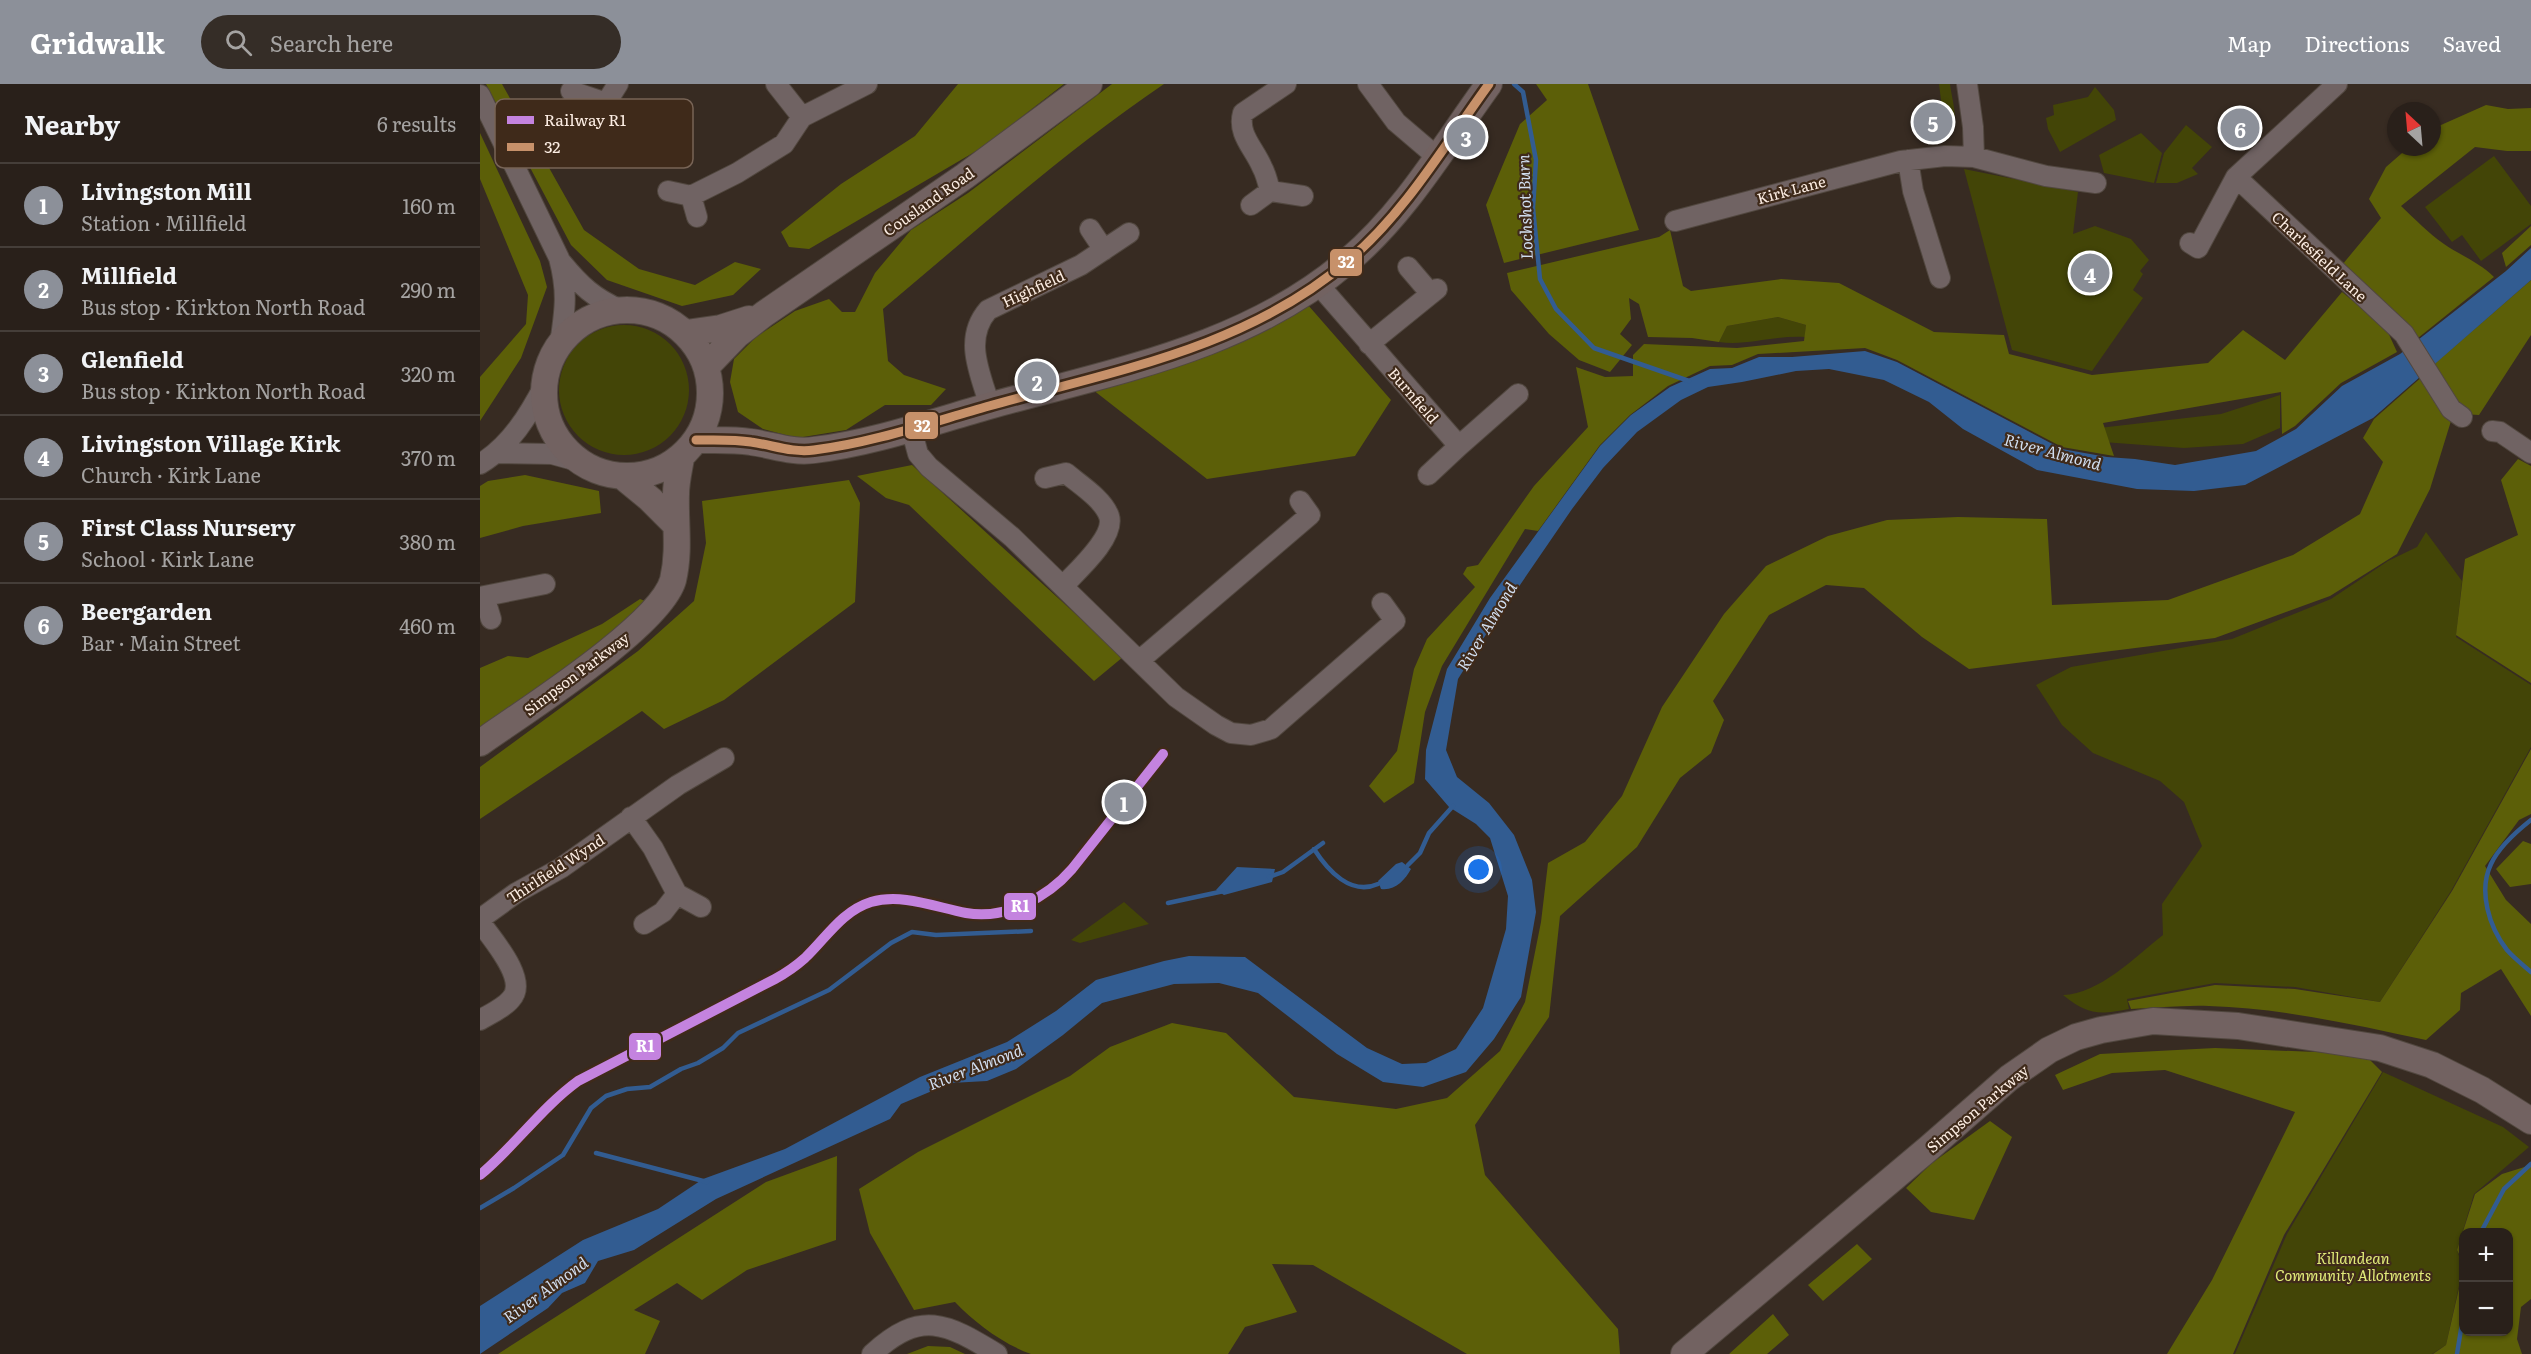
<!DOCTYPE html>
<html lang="en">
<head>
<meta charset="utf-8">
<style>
	:root { --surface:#29201a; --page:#352d27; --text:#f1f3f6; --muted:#a5a3a2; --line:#453e39; --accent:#8c9099 }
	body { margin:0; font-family:Literata,serif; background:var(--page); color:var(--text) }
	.controls { position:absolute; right:18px; bottom:18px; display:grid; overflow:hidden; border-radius:12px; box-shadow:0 2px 4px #0004 }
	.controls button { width:54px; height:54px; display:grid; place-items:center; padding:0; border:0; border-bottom:2px solid var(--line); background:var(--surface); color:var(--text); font:30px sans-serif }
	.compass { position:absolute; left:1907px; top:18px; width:54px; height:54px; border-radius:50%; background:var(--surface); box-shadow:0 2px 4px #0004; rotate:334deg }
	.you { position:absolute; left:999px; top:786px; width:21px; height:21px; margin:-15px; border:4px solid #fff; border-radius:50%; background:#1a73e8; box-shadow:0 0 0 9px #1a73e833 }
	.badge { display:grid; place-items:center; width:39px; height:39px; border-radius:50%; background:var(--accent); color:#fff; font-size:20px; font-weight:700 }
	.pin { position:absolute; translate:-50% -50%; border:3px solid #fff; box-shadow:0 2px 6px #0006 }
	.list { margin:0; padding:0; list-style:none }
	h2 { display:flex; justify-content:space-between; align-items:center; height:78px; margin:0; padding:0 24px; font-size:26px }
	h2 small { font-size:20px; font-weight:400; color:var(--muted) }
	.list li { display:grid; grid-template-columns:39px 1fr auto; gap:18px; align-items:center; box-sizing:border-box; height:84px; padding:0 24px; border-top:2px solid var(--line) }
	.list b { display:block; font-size:22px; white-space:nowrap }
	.list p { margin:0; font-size:20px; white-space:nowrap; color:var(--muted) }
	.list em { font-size:20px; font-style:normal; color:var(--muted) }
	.icon { flex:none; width:33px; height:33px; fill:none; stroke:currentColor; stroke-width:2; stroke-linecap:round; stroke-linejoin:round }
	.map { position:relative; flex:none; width:2051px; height:1270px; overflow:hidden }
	header { display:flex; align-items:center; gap:36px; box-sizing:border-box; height:84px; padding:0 30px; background:var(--accent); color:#fff }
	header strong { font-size:28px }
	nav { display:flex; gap:33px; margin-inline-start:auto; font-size:21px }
	.search { width:420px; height:54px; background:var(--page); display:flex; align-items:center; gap:15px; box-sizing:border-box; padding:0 21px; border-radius:33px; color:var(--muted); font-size:22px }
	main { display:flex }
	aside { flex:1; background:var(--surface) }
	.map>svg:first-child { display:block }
	.green { fill:#434507 }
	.forest { fill:#5c5f08 }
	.water { fill:#325c91 }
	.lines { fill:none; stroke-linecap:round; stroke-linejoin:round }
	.stream { stroke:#325c91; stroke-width:4.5 }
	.minor-casing { stroke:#51473f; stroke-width:22 }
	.major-casing { stroke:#51473f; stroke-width:28 }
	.minor { stroke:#706363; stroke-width:20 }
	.major { stroke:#726261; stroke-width:26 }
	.bus-1-casing { stroke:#3f2a1a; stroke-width:14 }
	.bus-1 { stroke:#c7916a; stroke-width:9 }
	.rail-1-casing { stroke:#3f2a1a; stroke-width:15 }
	.rail-1 { stroke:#c483df; stroke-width:10 }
	.labels { text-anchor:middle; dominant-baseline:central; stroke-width:4.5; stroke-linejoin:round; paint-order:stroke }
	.street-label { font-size:15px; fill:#fcede3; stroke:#3f2a1a }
	.park-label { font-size:15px; font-style:italic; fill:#e1eb79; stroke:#3f2a1a }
	.water-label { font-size:16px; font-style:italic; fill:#d1def0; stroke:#3f2a1a }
	.key { fill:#3f2a1a; stroke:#786456; stroke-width:1.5 }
	.key-label { font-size:16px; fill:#fcede3 }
	.line-badge { stroke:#3f2a1a; stroke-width:2 }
	.badge-label { font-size:16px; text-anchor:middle; font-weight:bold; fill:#fff }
</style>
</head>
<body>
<header>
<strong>Gridwalk</strong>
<div class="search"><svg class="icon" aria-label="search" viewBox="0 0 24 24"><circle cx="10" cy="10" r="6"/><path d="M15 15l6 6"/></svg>Search here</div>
<nav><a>Map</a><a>Directions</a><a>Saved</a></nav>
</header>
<main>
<aside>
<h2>Nearby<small>6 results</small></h2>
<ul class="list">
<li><span class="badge">1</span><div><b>Livingston Mill</b><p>Station · Millfield</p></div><em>160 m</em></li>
<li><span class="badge">2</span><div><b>Millfield</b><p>Bus stop · Kirkton North Road</p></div><em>290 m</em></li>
<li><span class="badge">3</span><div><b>Glenfield</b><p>Bus stop · Kirkton North Road</p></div><em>320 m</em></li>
<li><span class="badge">4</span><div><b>Livingston Village Kirk</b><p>Church · Kirk Lane</p></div><em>370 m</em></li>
<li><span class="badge">5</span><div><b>First Class Nursery</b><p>School · Kirk Lane</p></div><em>380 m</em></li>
<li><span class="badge">6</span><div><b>Beergarden</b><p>Bar · Main Street</p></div><em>460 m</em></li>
</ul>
</aside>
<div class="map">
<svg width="2051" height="1270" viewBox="0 0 2051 1270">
	<rect width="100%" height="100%" fill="#372b22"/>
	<path class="green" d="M1459,0H1470C1472,17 1482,45 1466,56Z
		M1615,3L1634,26L1636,36L1580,68L1568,45L1566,34L1574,31L1573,21L1608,13Z
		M1760,25L1778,42L1760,62L1742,46Z
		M1706,41L1732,63L1712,84L1718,90L1697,99H1676L1684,69Z
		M1661,49L1682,69L1674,99L1624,89L1619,71Z
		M2014,72L2051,122V140L2001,177L1982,151L1972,158L1945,123Z
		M1484,85L1598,108L1593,150L1615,142L1651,155L1669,176L1660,187L1663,190L1653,206L1663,214L1612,287L1532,266Z
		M1298,233L1326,241L1325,253C1296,251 1268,262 1239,258L1247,242Z
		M79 306a65 65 0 1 1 130 0a65 65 0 1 1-130 0Z
		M1800,311V344L1763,360L1704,364L1623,358L1619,344L1741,330Z
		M1946,448L1982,497L1976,553L2051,601V663L1971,807L1900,918L1815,903L1735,899L1647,915L1649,925C1618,931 1608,931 1583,911C1619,910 1655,873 1683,851L1682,820L1722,762L1704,718L1680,697L1613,669L1582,641L1556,601L1591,583L1752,555L1851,515L1908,477L1937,463Z
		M644,818L669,840L600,859L591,856Z
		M1903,988L2023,1043L2049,1063L1994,1110L1977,1166L1983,1184L1966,1261L1952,1270H1755L1807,1150Z"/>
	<path class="forest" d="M6,0H22L104,146L159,185L215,201L255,178L281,185L253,211L202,222L127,196L91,161Z
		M478,0H584L503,63L329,165L309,163L301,148L361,100L435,52Z
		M632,0H684C585,67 495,148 403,225L408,277L424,291L466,305L451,321H405L366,346L317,354L283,345L258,328L250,298L254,275L276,253L315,227L349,215L362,228H375L395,189L431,146L488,109Z
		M1056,0H1108L1159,146L1024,179L1006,121L1040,40L1067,16Z
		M2006,21L2028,25L2051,24V67H2027L1995,63L1921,122C1935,135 1948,149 1964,160C1980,171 2000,179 2014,193L1938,254L1862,181L1901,134L1889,115L1906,83L1929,63H1952V45Z
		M0,49L60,177L67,203L41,274L0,337V293L46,240L48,211L0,95Z
		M2051,142V161L2026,183L2022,169Z
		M1190,146L1203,202L1211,207L1301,195L1359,199L1454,248L1524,251L1529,270L1612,291L1728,279L1763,246L1805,276L1862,208L1906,244L1917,268L1861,299L1815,342L1802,350L1801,308L1623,339L1634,372L1582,363L1417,276L1385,264L1278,270L1252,281L1230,282L1188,302L1150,331L1120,361L1058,447L1045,445L962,582L945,628L934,699L904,719L889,702L917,667L934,585L947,555L995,503L983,490L987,483L998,481L1054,402L1108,343L1096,283L1125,293L1153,292V271L1164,260L1257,264L1324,257L1326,241L1298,233L1247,242L1239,258L1212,254L1168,253L1159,220L1149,214L1151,235L1140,250L1152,261L1130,288L1099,276L1069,250L1031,206L1027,189L1179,153Z
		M2051,196V251L1999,331L1983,330L1952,282Z
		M828,221L911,316L875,372L727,395L608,302Z
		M1944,291L1971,337L1950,405L1917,470L1850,512L1735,554L1489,585L1442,553L1384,504L1346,501L1289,531L1233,617L1244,636L1231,669L1200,694L1157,763L1080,832L1069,933L995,1041L1005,1091L1138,1245L1140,1270H987L833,1181L792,1180L817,1228L765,1243L748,1270H551C523,1260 495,1239 475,1218L434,1226L390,1149L379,1105L438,1068L590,992L630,963L692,939L746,949L814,1013L916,1025L967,1014L1020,967L1045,918L1061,838L1068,779L1105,758L1142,712L1182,623L1244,530L1286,482L1348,452L1407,436L1478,433L1567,435L1572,521L1688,516L1813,471L1880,430L1903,378L1883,354L1894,335Z
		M2038,375L2051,382V599L1976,551L1985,475L2038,451L2021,396Z
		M432,381L643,573L614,597L429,421L406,414L377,392Z
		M45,391L119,407L121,429L43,442L0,454V402L8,397Z
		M369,396L380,419L375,518L244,616L184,645L162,627L0,735V683L158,567L214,517L226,459L222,417Z
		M160,515L165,517L132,550L0,645V584L28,572L48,574L122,540Z
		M2051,665V730L2039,736L2005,782L2026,816L2051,840V932L2021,885L1981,909L1980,926L1946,956C1875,941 1802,924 1729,922C1703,921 1676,924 1651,925L1648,917L1735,901L1815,905L1900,918L1972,807Z
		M2043,757L2051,760V800L2030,803L2016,785Z
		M1735,964L1884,970L1902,988L1804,1151L1753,1270H1687L1732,1196L1815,1028L1685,986L1632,989L1583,1006L1575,991L1620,970Z
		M1510,1037L1532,1053L1494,1136L1451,1128L1426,1104L1452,1079Z
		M357,1072L356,1156L267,1186L222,1216L197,1199L154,1226L180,1237L165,1270H18L286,1098Z
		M2051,1081V1215L2041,1223L2037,1255L2042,1270H1953L1966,1261L1983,1187L1984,1248H2028V1148H1984L1983,1178L1977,1166L1995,1110L2022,1090Z
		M1377,1160L1392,1175L1343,1217L1328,1201Z
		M1293,1230L1309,1251L1287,1270H1249Z
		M448,1262L470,1263L485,1270H427Z"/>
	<path class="water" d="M2051,164V196L1893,334L1765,401L1714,407L1657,405L1557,386L1483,345L1449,318L1404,296L1349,285L1316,287L1262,298L1228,303L1201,316L1157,348L1123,384L1092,425L1003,555L978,595L966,666L977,693L1009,719L1034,751L1052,796L1056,828L1041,913L1014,955L986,988L943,1003L903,998L857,970L778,909L739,899L694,900L622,919L583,951L536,985L507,997L471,999L421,1020L410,1035L236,1115L154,1166L118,1177L105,1199L82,1209L68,1224L0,1270V1222L103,1156L178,1125L223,1095L305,1065L440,993L527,958L576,927L616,896L684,877L709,872L765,873L887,964L922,980L946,979L976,965L1003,924L1026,845L1028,812L1010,754L996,740L969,723L945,695L946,666L967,585L1010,514L1120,362L1151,331L1190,303L1230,285L1252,284L1279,273H1312L1385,267L1417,278L1582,365L1627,373L1655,375L1695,381L1776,367L1816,345L1862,302L1920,270L2026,187Z
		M922,778L931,785C925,796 915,807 901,805L898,797L916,780Z
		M757,783L795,785L792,798L744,811L736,806Z"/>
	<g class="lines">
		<path class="stream" d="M1034,0L1043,8L1056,76L1053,124L1060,195L1076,225L1114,264L1209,297
			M2051,736C2037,747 2019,763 2011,780C1998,807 2009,843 2027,866C2034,874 2043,881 2051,888
			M834,765C848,787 871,812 898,800
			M928,781L940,769L949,749L973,722
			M789,793L803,788L843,759
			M688,819L744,807
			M116,1069L227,1098
			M0,1124L34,1104L83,1071L111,1024L126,1012L147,1005L170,1003L201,985L218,979L243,964L258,949L349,906L411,859L432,848L456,851L551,847
			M2001,1148L2024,1105L2051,1080
			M1977,1270L1984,1227"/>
		<defs>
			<path id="minor" d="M806,0L763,29C757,50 774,64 782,83C786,90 788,99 790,107L823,112
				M888,0L916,38L957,73
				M1487,0L1493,43L1494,73
				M91,7L126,19
				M0,11L79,174C88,208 85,226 80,260
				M322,33L387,0
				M115,51L126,19L138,0
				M1428,76L1433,107L1460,194
				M1756,93L1924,250L1971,325L1982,333
				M188,107L211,112
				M771,121L790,107
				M217,133L211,112L257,89L304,60L322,33L296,0
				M1195,137L1421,77L1465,72L1494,73L1566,92L1616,99
				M610,145L624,166
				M1710,159L1718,164L1756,93L1857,0
				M82,179C101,202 114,214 141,226
				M928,183L951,210
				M838,200L979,362L948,391
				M889,260L957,205
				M510,322C500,289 483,255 508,226L601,181L649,149
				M431,344L438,370L449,383L532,453L696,613L736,641L751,649L771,651L791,645L915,537L902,519
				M2012,347L2020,348L2051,369
				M979,362L1038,310
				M18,369L72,370L101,378
				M0,380C30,362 49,331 65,300
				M565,394L586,389C599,400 623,415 629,432C636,453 596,488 583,502
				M4,512L11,535
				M0,513L65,500
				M660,576L830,431L820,417
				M151,733L173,764L197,810L221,823
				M0,835L36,809L81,784L198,701L244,674
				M0,838C12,855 49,896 31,915C24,924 10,930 0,936
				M164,840L183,828L197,810
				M392,1270C441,1225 466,1239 517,1270"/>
			<path id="major" d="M64 309a83 83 0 1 1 166 0a83 83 0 1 1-166 0Z
				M206,249L241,244L269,235
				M226,283L257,251L284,230L485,92L609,0
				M216,356C234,356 253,355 271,358C293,361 312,369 334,366C393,359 452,338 509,322C634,287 767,264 869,176C925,129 966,59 1009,0
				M142,392L170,415L196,441
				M0,659C42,629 180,542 193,496C200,466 195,440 196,410C196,398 199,386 201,374
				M1204,1270L1449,1064L1529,994L1569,966L1596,953L1621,946L1673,937L1758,942L1900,964L1952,981L2002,1006L2051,1037"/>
		</defs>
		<use href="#minor" class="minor-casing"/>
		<use href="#major" class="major-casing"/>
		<use href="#minor" class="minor"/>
		<use href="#major" class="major"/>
		<defs>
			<path id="bus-1" d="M216,356C234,356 253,355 271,358C293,361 312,369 334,366C393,359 452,338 509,322C634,287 767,264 869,176C925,129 966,59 1009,0"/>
		</defs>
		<use href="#bus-1" class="bus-1-casing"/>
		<use href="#bus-1" class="bus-1"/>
		<defs>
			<path id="rail-1" d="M0,1091C35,1062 61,1024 98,997L295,895C306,889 316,882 325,874C346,854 362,827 391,818C422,809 455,823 486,829C525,836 567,814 592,785L683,670"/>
		</defs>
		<use href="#rail-1" class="rail-1-casing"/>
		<use href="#rail-1" class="rail-1"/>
	</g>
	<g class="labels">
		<g class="street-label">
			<text transform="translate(1311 105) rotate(-15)">Kirk Lane</text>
			<text transform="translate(448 117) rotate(-35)">Cousland Road</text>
			<text transform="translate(1840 172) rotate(43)">Charlesfield Lane</text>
			<text transform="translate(553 204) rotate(-25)">Highfield</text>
			<text transform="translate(934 311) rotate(49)">Burnfield</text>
			<text transform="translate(96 589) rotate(-37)">Simpson Parkway</text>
			<text transform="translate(75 784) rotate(-33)">Thirlfield Wynd</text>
			<text transform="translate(1497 1024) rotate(-40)">Simpson Parkway</text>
		</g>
		<g class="park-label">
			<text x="1873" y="1173">Killandean<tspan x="1873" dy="17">Community Allotments</tspan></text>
		</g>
		<g class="water-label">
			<text transform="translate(1044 123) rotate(-92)">Lochshot Burn</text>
			<text transform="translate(1573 367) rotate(15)">River Almond</text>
			<text transform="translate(1006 542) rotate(-59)">River Almond</text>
			<text transform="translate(495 982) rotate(-21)">River Almond</text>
			<text transform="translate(65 1205) rotate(-36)">River Almond</text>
		</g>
	</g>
	<rect x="15" y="15" width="198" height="69" rx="9" class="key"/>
	<rect x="27" y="32" width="27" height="8" fill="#c483df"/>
	<rect x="27" y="59" width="27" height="8" fill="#c7916a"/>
	<g class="key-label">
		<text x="64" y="42">Railway R1</text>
		<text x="64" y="69">32</text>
	</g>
	<g class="line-badge">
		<rect x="849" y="164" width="34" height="29" rx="6" fill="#c7916a"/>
		<rect x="424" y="327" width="35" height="29" rx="6" fill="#c7916a"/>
		<rect x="523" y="808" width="34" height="29" rx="6" fill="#c483df"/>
		<rect x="148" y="948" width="34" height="29" rx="6" fill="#c483df"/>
	</g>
	<g class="badge-label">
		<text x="866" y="184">32</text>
		<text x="442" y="348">32</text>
		<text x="540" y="828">R1</text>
		<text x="165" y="968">R1</text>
	</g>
</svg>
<div class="controls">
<button>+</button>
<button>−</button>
</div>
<svg class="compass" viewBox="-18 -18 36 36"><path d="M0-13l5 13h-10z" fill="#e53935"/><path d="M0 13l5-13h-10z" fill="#a5a3a2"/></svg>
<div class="you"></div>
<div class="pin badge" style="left:644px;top:718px">1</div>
<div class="pin badge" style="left:557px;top:297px">2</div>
<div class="pin badge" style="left:986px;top:53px">3</div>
<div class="pin badge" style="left:1610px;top:189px">4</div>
<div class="pin badge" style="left:1453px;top:38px">5</div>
<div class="pin badge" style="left:1760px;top:44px">6</div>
</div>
</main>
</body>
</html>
